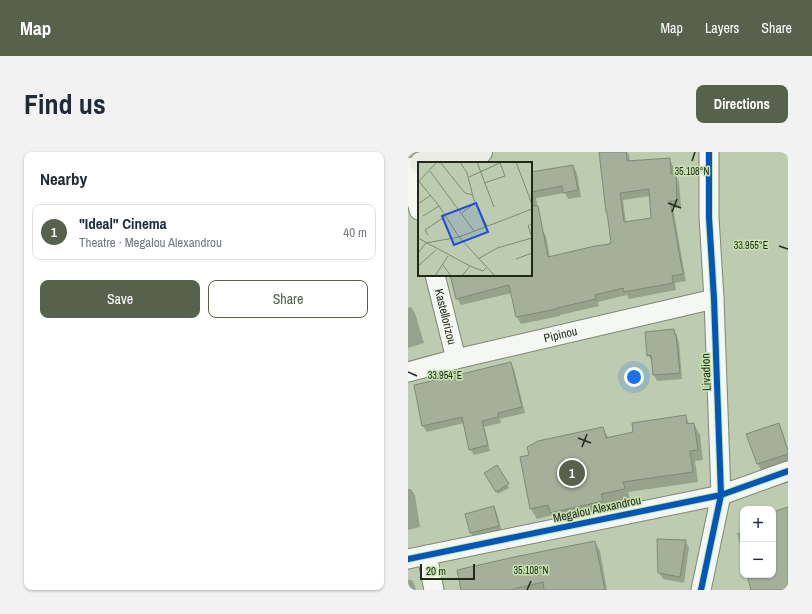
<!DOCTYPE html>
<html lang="en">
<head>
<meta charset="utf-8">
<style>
	:root { --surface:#fff; --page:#f2f2f3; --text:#1f2937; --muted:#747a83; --line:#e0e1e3; --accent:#57624d }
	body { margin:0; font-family:"Archivo Narrow",sans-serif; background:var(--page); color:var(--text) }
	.controls { position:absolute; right:12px; bottom:12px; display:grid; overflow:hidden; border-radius:8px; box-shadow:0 1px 3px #0004 }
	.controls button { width:36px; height:36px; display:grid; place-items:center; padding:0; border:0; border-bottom:1px solid var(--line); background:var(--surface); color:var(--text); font:20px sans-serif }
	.scale { position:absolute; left:12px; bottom:10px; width:55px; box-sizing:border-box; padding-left:4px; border:2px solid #202a17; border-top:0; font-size:11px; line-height:14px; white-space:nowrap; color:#202a17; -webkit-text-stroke:3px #c8e3b2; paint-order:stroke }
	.you { position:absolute; left:226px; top:225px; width:14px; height:14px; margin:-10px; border:3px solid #fff; border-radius:50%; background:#1a73e8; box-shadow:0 0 0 6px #1a73e833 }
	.badge { display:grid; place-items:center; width:26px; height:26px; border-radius:50%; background:var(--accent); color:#fff; font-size:13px; font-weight:700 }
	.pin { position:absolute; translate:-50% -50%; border:2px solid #fff; box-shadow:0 1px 4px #0006 }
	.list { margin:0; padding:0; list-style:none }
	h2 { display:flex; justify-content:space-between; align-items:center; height:52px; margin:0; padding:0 16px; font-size:17px }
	h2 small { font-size:13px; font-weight:400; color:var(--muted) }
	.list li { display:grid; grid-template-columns:26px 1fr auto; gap:12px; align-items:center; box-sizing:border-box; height:56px; margin:0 8px 8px; padding:0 8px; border:1px solid var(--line); border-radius:8px }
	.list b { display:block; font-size:15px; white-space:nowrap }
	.list p { margin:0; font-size:13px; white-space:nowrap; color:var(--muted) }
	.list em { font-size:13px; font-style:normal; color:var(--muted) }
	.actions { display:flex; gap:8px; padding:12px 16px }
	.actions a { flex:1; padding:9px 0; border:1px solid var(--accent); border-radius:8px; text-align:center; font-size:14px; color:var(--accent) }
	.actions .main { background:var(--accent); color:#fff }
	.map { position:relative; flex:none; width:380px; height:438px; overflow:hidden; border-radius:8px }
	header { display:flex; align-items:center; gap:24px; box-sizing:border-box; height:56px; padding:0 20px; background:var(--accent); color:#fff }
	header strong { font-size:19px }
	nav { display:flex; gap:22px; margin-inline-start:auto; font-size:14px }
	.intro { display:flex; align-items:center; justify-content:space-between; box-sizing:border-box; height:96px; padding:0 24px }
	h1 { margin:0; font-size:28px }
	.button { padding:10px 18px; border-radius:8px; background:var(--accent); color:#fff; font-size:14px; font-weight:700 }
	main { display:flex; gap:24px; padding:0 24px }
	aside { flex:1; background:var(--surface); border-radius:8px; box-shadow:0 1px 3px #0004 }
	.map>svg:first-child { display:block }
	.shadow { fill:#0003; fill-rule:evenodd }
	.building { fill:#a4b09a; stroke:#7f8a76; fill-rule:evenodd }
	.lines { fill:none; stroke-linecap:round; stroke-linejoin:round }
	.street-casing { stroke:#7e8874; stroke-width:21 }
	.secondary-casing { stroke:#7e8874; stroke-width:24 }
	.street { stroke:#f5f7f3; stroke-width:19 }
	.secondary { stroke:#ecece6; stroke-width:22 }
	.cycleway-casing { stroke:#c8e3b2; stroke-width:8 }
	.cycleway { stroke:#0057b8; stroke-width:6 }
	.ticks { fill:none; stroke:#202a17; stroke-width:1.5 }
	.labels { text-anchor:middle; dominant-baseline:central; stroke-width:3; stroke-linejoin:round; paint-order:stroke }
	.street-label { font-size:12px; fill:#202a17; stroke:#c8e3b2 }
	.inset-road { fill:none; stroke:#7e8b73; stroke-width:1 }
	.view { fill:#1d4ed8; fill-opacity:0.15; stroke:#1d4ed8; stroke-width:2 }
	.inset-edge { fill:none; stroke:#202a17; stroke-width:2 }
	.ticks-label { font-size:10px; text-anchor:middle; fill:#202a17; stroke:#c8e3b2; stroke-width:3; stroke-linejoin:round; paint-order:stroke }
</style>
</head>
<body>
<header>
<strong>Map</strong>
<nav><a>Map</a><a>Layers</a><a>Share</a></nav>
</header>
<div class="intro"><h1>Find us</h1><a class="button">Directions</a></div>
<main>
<aside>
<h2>Nearby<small></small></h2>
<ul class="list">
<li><span class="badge">1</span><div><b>&quot;Ideal&quot; Cinema</b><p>Theatre · Megalou Alexandrou</p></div><em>40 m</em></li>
</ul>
<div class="actions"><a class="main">Save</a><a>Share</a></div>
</aside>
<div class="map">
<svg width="380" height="438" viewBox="0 0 380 438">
	<rect width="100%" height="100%" fill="#bdcbb0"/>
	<path class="shadow" d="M192,0H219L221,3L222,10L261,7L265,14L266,23H267L271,30L273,55L265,56L278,129L267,131L268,138L221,147L219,143L190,150L191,154L152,163V164L113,172L109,165L104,141L53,153L49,146L43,123H123V21L165,14L169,21L173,45L160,47L157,41L128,46L135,79L138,84L142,106L204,91L200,62L199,60ZM243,44L244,67L218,71L215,48Z
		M3,155L7,161L16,191L0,196V156Z
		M266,178L271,190L274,227L249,229L246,223L244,209L240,203Z
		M102,211L106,217L117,261L92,267L93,271L76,275L82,299L66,303L62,297L56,271L19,280L15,274L7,234Z
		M277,264L282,273L286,272L292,283L295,308L287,309L290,330L220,340L222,347L198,352L200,359L149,371L145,363L129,367L123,357L122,304L195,276L201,287L226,281Z
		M370,272L374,278L380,297V309L353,318L350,312Z
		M89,314L101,336L90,342L78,321Z
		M0,337H3L7,343L12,375L0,378Z
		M86,355L89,362L94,380L66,387L63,381Z
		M335,380V403L329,381Z
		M277,389L281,395L276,431L255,427L251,421Z
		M187,391L192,399L199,438H54Z
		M0,428H4L7,434L8,438H0Z"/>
	<path class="building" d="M191,0H218L219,9L262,6L263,22H268L269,49H262L275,122L264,124L265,131L216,140L215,136L187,143L188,147L149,156V157L108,165L101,133L48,147L42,123H123V54H130L140,105L187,94L202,92L201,91H203L199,60H198ZM241,37L243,66L216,70L212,41Z
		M165,13L170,38L155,41L154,34L123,40V20Z
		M266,177L267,183L268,182L272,221L245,223L243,203L239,204L237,180Z
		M103,210L114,255L90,261V265L74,269L80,293L61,298L54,265L14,274L6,233L45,224Z
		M278,263L279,272L286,271L290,298L282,299L285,320L215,330L217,337L193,342L195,349L142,361L140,353L122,357L112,305L121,303L119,295L130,289L195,275L198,286L225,280L224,271Z
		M371,271L380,299V302L349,312L338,282Z
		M89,313L101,332L88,340L76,321Z
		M86,354L91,374L62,381L57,362Z
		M380,355V438H343L339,423H365V360Z
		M249,387L278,388L272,425L250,421Z
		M187,389L197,438H136L135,430L102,438H53L49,418L111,404Z"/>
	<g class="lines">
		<defs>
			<g id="street">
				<path d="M0,15L11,58"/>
				<path id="s1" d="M27,123L48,207"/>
				<path id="s2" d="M0,220L48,207L306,147"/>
				<path d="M19,403L26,438"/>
				<path d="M0,407L313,343L380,319"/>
				<path d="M293,438L313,343L306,147L301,65V0"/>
			</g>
			<path id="secondary" d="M13,11L73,0"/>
		</defs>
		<use href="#street" class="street-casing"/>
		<use href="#secondary" class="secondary-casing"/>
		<use href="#street" class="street"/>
		<use href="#secondary" class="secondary"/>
		<defs>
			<path id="cycleway" d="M0,407L313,343L380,319
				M293,438L313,343L306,147L301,65V0"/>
		</defs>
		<use href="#cycleway" class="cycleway-casing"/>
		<use href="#cycleway" class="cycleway"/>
	</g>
	<path class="ticks" d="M284,9L287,0M260,51L273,56M264,60L269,47M371,94L380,97M0,220L9,224M170,286L183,291M174,295L179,282M119,438L123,429"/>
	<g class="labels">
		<g class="street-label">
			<text stroke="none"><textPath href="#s1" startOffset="43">Kastellorizou</textPath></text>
			<text stroke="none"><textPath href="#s2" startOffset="157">Pipinou</textPath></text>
			<text transform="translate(298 220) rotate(-92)">Livadion</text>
			<text transform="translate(189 357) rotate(-12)">Megalou Alexandrou</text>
		</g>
	</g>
	<g transform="translate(10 10)">
		<rect width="114" height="114" fill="#bdcbb0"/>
		<path class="inset-road" d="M22,0L47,31L55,33M42,0L49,11L56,38L69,64M59,0L76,45M98,0L114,42M12,9L56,69M51,15L84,0M0,18L21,44L41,75L76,113M0,20L19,0M66,21L87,14L82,1M0,42L13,33M44,51L57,41M5,54L21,44M114,62L110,64L114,75M10,73L7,68L28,54M0,76L52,104L65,109L68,106M0,91L8,81L41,75L114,47M60,97L79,86L114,76M98,97L114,91M25,103L33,114M0,104L18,88M17,114L30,94M44,114L52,104"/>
		<path class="view" d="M58,41L70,70L36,83L24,54Z"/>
		<rect width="114" height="114" class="inset-edge"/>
	</g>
	<g class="ticks-label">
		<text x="284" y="23">35.108°N</text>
		<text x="343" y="97">33.955°E</text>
		<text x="37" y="227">33.954°E</text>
		<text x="123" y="422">35.108°N</text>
	</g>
</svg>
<div class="controls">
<button>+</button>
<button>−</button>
</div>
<div class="scale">20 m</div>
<div class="you"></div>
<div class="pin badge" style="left:164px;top:321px">1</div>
</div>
</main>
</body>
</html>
